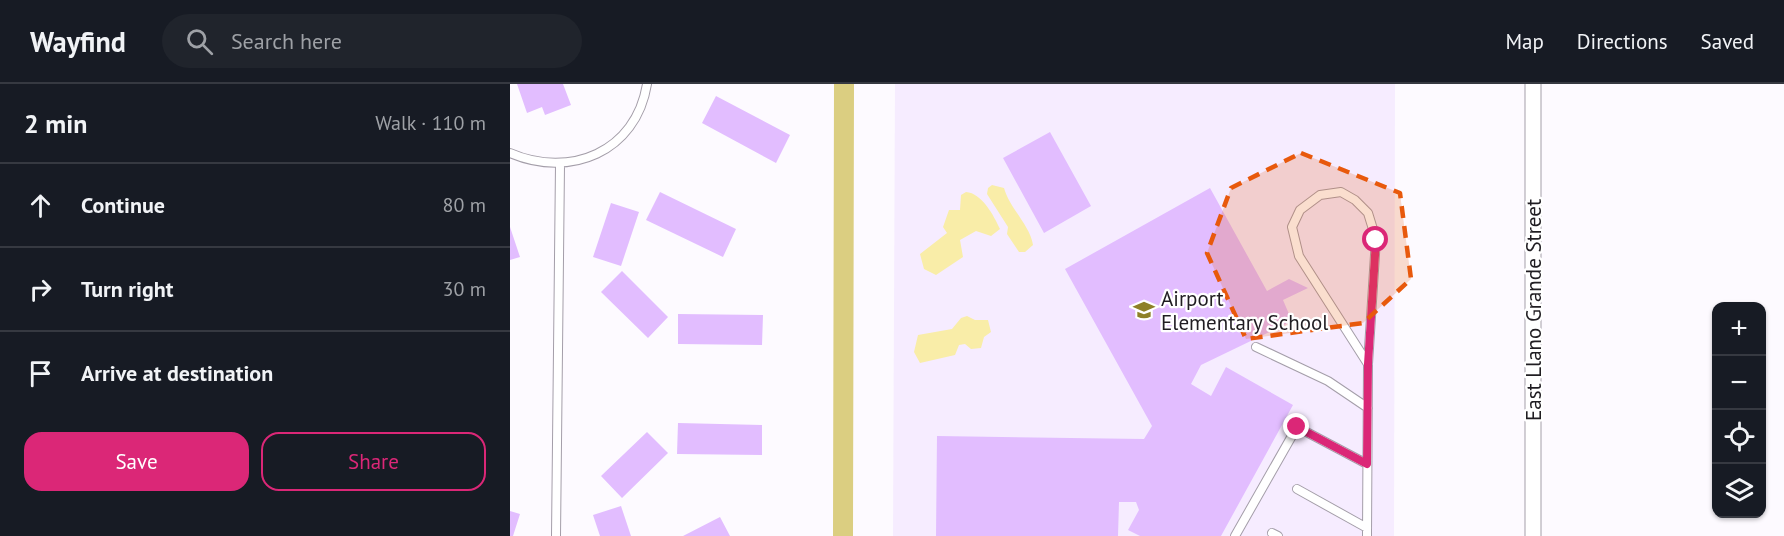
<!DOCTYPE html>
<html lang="en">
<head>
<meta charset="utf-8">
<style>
	:root { --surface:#171b24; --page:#20242c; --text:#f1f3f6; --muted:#9ea1a6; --line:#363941; --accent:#db2777 }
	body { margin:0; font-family:"PT Sans",sans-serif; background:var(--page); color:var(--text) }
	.controls { position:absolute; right:18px; bottom:18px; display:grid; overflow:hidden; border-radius:12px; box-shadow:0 2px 4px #0004 }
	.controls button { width:54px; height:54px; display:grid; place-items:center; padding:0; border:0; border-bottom:2px solid var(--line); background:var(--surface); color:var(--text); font:30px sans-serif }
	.stop { position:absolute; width:18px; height:18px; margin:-14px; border:4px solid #db2777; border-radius:50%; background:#fff }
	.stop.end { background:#db2777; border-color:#fff; box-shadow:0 2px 6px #0008 }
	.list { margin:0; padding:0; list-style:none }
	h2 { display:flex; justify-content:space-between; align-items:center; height:78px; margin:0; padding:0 24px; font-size:26px }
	h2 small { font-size:20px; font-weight:400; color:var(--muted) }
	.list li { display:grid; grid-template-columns:39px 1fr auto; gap:18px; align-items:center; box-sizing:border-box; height:84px; padding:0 24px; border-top:2px solid var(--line) }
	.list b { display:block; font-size:22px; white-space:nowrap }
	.list em { font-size:20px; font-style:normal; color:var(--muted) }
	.actions { display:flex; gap:12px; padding:18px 24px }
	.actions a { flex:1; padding:14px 0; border:2px solid var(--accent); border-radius:18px; text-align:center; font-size:21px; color:var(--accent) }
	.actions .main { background:var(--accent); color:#fff }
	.icon { flex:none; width:33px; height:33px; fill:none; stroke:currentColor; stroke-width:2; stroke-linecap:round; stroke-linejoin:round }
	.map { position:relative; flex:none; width:1274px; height:452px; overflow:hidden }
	header { display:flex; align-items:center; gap:36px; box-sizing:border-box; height:84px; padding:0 30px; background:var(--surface); border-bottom:2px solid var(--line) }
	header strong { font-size:28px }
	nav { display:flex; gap:33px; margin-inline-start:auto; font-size:21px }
	.search { width:420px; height:54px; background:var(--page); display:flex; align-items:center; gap:15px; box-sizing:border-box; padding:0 21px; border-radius:33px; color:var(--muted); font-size:22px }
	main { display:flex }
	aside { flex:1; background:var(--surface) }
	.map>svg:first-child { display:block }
	.built { fill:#f6ecff }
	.green { fill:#f9eda8 }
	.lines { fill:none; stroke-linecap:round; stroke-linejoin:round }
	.canal { stroke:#dbce81; stroke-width:20 }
	.building { fill:#e2bdff }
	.service-casing { stroke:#a49ea9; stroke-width:10 }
	.minor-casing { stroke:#a49ea9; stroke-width:17 }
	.service { stroke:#fff; stroke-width:8 }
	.minor { stroke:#fff; stroke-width:15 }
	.route { stroke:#db2777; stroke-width:8 }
	.marked { fill:#e8590c; fill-opacity:0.2; stroke:#e8590c; stroke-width:4.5; stroke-dasharray:12 8; stroke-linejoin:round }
	.labels { text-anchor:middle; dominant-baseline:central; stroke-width:4.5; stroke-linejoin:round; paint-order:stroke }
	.poi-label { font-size:21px; fill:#201d22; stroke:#fff; text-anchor:start }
	.street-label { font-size:21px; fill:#201d22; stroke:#fff }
</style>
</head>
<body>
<header>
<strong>Wayfind</strong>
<div class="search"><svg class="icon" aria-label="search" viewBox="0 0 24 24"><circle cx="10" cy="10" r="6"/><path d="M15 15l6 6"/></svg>Search here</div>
<nav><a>Map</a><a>Directions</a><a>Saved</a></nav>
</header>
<main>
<aside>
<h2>2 min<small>Walk · 110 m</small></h2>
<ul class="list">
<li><svg class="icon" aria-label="ahead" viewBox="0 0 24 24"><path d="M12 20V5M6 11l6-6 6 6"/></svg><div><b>Continue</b></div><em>80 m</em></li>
<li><svg class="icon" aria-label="right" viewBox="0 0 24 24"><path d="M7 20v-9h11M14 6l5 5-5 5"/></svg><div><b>Turn right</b></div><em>30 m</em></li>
<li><svg class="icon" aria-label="arrive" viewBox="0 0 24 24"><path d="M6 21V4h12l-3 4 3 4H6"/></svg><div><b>Arrive at destination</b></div></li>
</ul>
<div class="actions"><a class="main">Save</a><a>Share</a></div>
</aside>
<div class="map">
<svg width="1274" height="452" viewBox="0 0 1274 452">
	<rect width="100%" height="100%" fill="#fdfaff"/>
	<path class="built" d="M385,0H885L884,452H383Z"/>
	<path class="green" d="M482,101L494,104C500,125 520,141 523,161L515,168H509L497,150L498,143L477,110L478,104Z
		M456,108C472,109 484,132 490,145L481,152L466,147L450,156L453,173L426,191L414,185L410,170L437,149L433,143L439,126H450L451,111Z
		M457,232L465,236H478L481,248L474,253L471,264L461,265L455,260L449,261L445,271L410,279L404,268L408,251L442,245L451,234Z"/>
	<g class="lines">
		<path class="canal" d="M333,452L334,0"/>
	</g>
	<path class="building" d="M7,0H53L61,21L35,31L32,23L17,29Z
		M206,12L280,51L266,79L192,39Z
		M540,48L581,122L534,149L493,74Z
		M700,104L757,207L779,195L798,204L773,216L782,237L691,281L681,300L701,312L716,283L783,321L711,452H630L618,446L629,426L626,418H609L608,452H426L427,352L634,355L642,342L555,185Z
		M150,108L226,145L213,173L136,136Z
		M101,119L129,128L111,182L83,173Z
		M0,143L10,173L0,176Z
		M112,187L158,233L138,254L91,208Z
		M168,230L253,231L252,261L168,260Z
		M168,339L252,341V371L167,370Z
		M137,348L158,369L112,414L91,392Z
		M111,422L121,452H90L83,431Z
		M0,427L10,430L3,452H0Z
		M210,433L220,452H173Z"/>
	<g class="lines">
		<defs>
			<path id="service" d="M0,69C60,95 126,68 137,0
				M746,263L818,297L858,324
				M787,405L857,444
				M762,449L768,452
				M46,452L50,81
				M725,452L787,343L857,380
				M857,452L858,280L866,155L858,129L845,116L831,108L810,111L790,126L782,143L789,172L858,280"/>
			<path id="minor" d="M1023,0V452"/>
		</defs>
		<use href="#service" class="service-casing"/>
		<use href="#minor" class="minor-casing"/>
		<use href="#service" class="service"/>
		<use href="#minor" class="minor"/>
	</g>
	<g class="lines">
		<path class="route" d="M787,343L857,380L858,280L866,156"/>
	</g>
	<path class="marked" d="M791,69L890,109L901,195L853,239L736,255L697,169L721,104Z"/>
	<defs>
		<symbol id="school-bare" viewBox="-9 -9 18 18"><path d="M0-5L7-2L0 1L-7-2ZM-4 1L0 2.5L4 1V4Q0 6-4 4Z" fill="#8e8027" stroke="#fff" stroke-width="2.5" paint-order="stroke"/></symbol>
	</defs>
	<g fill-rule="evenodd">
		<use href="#school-bare" x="619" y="211" width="30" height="30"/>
	</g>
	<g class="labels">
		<g class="poi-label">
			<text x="651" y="214">Airport<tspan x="651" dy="24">Elementary School</tspan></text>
		</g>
		<g class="street-label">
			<text transform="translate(1023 226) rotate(-90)">East Llano Grande Street</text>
		</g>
	</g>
</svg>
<div class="controls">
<button>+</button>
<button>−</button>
<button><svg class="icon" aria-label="locate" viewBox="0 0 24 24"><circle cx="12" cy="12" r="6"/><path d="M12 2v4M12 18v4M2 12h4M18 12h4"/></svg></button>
<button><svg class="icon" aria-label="layers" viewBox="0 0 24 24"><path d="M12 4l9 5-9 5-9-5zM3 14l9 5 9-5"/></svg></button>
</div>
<div class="stop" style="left:866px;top:156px"></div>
<div class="stop end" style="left:787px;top:343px"></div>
</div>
</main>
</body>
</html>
